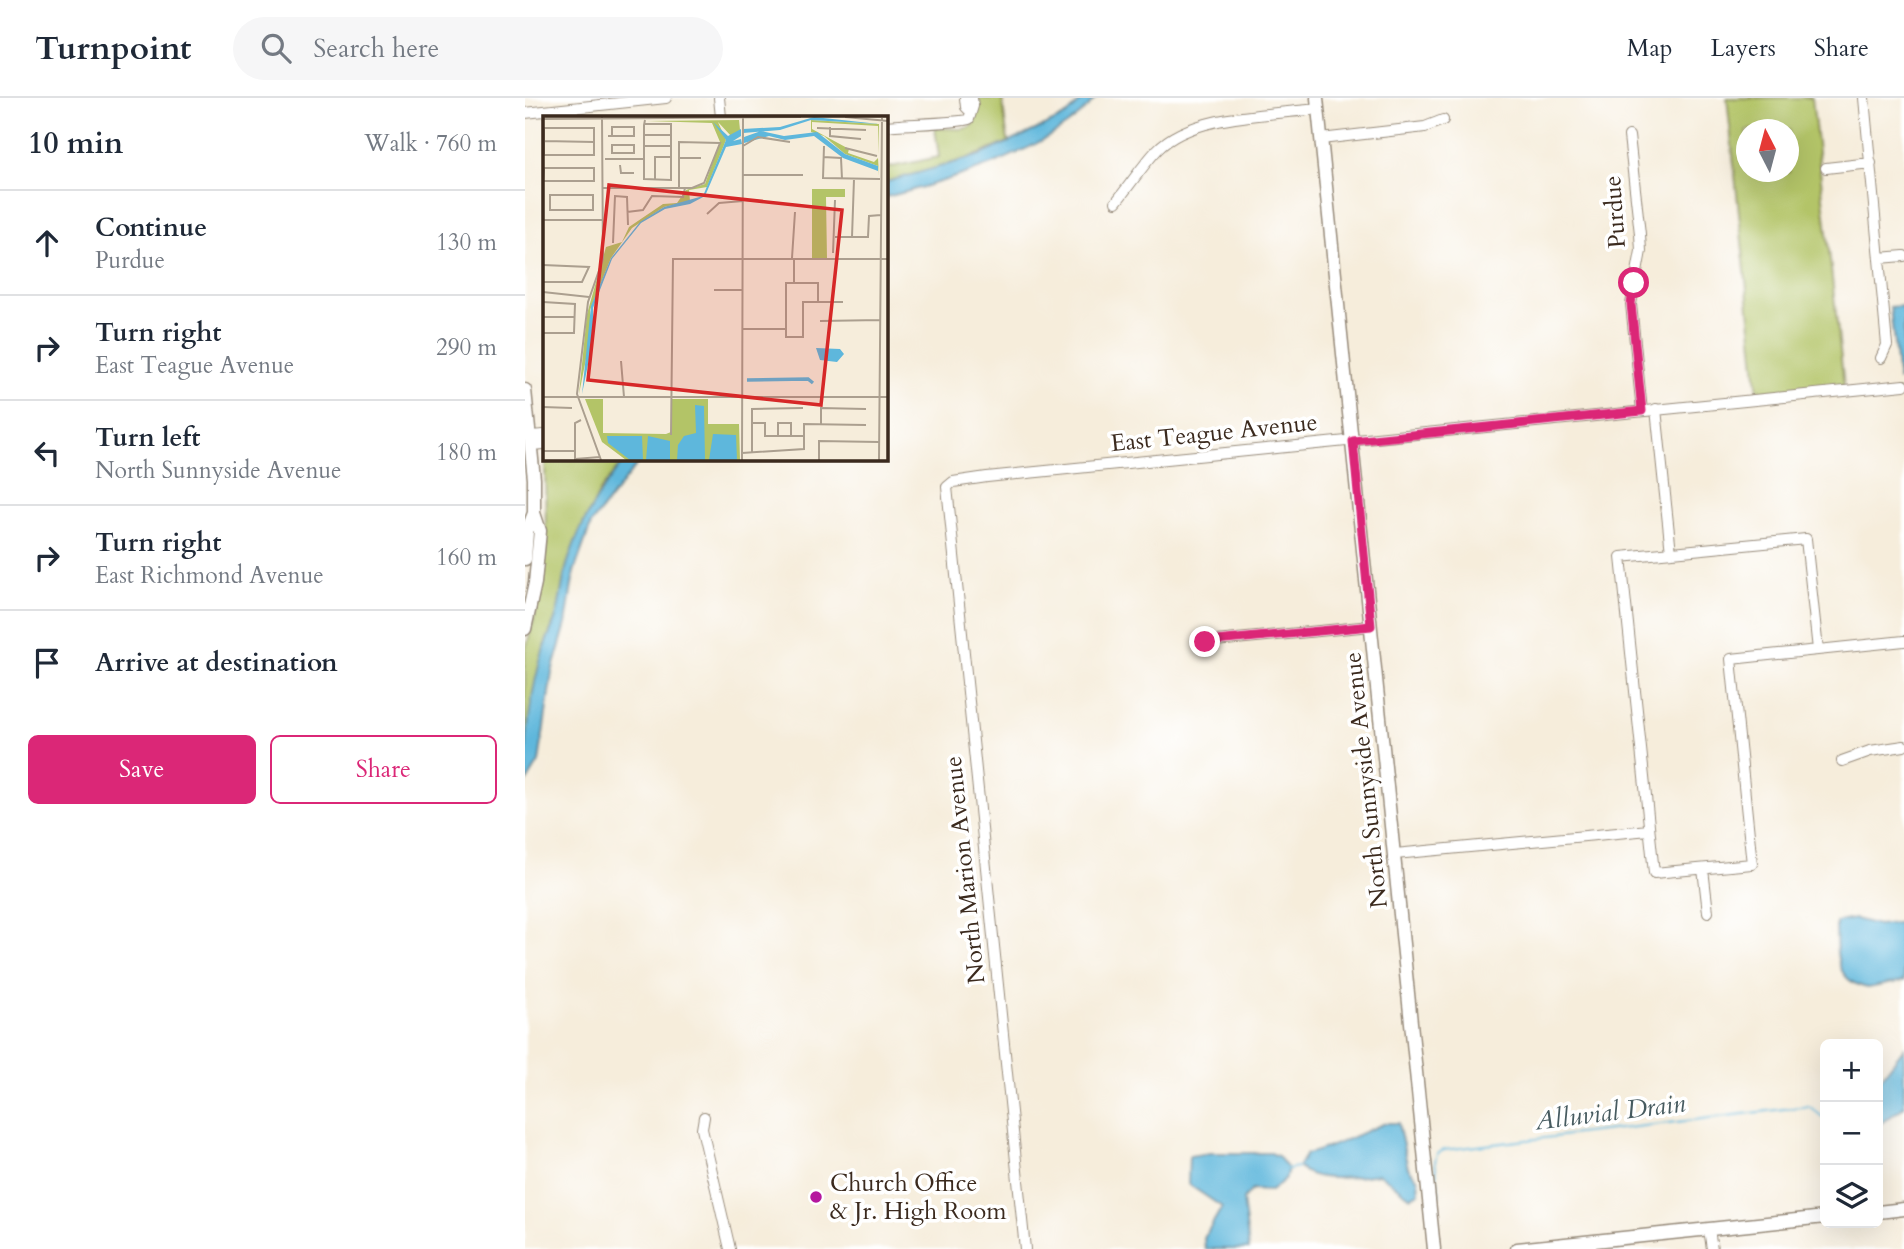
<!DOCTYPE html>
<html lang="en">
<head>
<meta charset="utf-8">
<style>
	:root { --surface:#fff; --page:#f6f6f7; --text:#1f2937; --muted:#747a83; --line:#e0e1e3; --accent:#db2777 }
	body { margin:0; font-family:Cardo,serif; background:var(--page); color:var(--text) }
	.controls { position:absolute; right:21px; bottom:21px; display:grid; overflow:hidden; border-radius:10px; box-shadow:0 7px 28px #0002 }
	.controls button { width:63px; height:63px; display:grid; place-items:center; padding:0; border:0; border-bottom:2px solid var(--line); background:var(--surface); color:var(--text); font:35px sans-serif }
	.compass { position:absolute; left:1211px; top:21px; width:63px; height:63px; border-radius:50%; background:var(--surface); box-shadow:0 7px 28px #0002; rotate:354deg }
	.stop { position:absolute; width:21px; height:21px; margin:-16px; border:5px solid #db2777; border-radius:50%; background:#fff }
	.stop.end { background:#db2777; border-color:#fff; box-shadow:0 2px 7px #0008 }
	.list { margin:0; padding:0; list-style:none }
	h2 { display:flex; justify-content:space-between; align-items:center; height:91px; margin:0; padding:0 28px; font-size:30px }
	h2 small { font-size:23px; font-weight:400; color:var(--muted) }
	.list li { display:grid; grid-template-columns:46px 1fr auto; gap:21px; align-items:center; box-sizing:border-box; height:105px; padding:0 28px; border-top:2px solid var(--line) }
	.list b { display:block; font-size:26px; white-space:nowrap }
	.list p { margin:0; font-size:23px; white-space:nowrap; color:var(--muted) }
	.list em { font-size:23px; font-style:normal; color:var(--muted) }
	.actions { display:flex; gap:14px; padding:21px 28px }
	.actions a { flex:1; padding:16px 0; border:2px solid var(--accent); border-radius:10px; text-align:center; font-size:24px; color:var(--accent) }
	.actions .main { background:var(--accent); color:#fff }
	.icon { flex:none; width:38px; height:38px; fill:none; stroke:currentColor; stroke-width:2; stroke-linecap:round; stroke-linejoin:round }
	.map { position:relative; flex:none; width:1379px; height:1151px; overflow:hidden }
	header { display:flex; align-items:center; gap:42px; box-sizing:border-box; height:98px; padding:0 35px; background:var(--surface); border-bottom:2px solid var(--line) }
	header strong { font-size:33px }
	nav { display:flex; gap:38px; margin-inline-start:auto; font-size:24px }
	.search { width:490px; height:63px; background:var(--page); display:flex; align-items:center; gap:18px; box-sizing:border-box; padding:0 24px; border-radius:38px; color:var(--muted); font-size:26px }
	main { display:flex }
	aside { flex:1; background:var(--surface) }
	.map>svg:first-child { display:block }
	.green { fill:#b3c467; stroke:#777742; stroke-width:2; fill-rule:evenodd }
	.water { fill:#5eb7dc; stroke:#4c707d; stroke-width:2 }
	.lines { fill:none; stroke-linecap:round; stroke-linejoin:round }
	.stream { stroke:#5eb7dc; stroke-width:2 }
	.minor-casing { stroke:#988c7c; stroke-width:12 }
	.major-casing { stroke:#988c7c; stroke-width:15 }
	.minor { stroke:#fff; stroke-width:10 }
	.major { stroke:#fff; stroke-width:12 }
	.route { stroke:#db2777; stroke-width:9 }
	.poi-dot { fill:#b5179e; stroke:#fff; stroke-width:2.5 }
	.labels { text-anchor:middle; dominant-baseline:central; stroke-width:7; stroke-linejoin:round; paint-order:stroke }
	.street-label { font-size:24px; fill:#3b2a1e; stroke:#fff }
	.poi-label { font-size:24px; fill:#3b2a1e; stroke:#fff; text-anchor:start }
	.water-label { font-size:26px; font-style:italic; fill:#475b60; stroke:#fff }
	.inset-river { fill:none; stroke:#5eb7dc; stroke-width:3.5 }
	.inset-road { fill:none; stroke:#ab9f8f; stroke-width:2 }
	.view { fill:#d62828; fill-opacity:0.15; stroke:#d62828; stroke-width:3.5 }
	.inset-edge { fill:none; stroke:#3b2a1e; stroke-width:3.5 }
</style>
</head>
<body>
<header>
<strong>Turnpoint</strong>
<div class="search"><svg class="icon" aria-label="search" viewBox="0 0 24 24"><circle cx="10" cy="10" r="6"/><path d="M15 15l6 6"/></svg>Search here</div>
<nav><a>Map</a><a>Layers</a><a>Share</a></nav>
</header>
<main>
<aside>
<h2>10 min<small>Walk · 760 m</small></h2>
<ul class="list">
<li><svg class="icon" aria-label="ahead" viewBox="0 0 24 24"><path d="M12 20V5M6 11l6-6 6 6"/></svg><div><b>Continue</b><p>Purdue</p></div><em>130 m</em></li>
<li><svg class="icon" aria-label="right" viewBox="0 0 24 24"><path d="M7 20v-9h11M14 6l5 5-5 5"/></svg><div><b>Turn right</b><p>East Teague Avenue</p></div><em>290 m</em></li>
<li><svg class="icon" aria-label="left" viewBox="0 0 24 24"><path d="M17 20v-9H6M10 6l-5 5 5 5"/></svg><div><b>Turn left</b><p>North Sunnyside Avenue</p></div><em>180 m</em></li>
<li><svg class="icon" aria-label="right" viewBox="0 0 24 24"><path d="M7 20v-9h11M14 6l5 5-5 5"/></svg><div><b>Turn right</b><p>East Richmond Avenue</p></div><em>160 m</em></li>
<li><svg class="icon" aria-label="arrive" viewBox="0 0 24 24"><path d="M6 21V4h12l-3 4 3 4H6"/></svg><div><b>Arrive at destination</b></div></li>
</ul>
<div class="actions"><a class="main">Save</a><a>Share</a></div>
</aside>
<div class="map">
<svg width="1379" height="1151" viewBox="0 0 1379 1151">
	<rect width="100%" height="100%" fill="#fff"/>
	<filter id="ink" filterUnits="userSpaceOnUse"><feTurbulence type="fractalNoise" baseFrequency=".0143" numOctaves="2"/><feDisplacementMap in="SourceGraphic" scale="14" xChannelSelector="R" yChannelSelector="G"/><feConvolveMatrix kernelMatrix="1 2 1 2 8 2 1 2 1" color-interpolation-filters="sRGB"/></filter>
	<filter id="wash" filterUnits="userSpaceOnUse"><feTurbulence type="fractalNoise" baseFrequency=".00686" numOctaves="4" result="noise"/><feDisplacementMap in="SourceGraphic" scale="28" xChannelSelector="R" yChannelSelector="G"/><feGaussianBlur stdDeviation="1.57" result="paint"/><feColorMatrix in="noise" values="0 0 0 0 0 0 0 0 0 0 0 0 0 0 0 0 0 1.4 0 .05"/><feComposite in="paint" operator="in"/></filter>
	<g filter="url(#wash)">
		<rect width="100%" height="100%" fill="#f6eddb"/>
		<path class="green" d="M451,0H477L483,44C444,62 403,73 361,84V70L414,59L410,30L437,31L446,29L452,17Z
			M1202,0H1287L1319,288L1233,297ZM1222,32H1264V74H1222Z
			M24,360L100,361L75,393L53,437L40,476L32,517L19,549L0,649V554L11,513L21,447L20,363Z"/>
		<path class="water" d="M559,0H571C530,52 424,83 361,99V84L456,57L532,22L543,16Z
			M1379,208V282H1373L1365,209Z
			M100,361H116L66,426L49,474L41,526L27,574L14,664L0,687C0,641 5,594 19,550C23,538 29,527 32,515C35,503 37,490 39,478C50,433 72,396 100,361Z
			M1330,821L1353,827L1379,824V883L1343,890C1307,883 1312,852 1311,824Z
			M1379,950V1009L1353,1027V984Z
			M861,1025H873L883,1070L893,1081L894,1095L886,1099L854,1076C831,1079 791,1086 773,1069L781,1056C809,1050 834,1035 861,1025Z
			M685,1055H746L753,1058L763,1071L760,1081L746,1093L727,1092L718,1101L724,1151H680L679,1140L697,1109L663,1086L664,1058Z"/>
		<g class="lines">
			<path class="stream" d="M762,1071L773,1069
				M911,1099L914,1097L910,1063L912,1056L919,1052L1284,1008L1300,1021"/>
		</g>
	</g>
	<g filter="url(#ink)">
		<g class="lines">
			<defs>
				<path id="minor" d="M194,0L196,19
					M440,0L441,9L445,13
					M1339,0L1362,247L1356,260
					M0,15L141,0
					M360,28C375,26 437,25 444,21L448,8L447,0
					M1104,38L1115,136L1116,153L1106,206L1117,313
					M796,41L900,29L918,22
					M1301,70L1346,65
					M591,104C605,87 617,68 632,52C666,16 745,17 793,11
					M1355,160L1379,158
					M1131,311L1146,454
					M5,338L19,337
					M6,347L19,346
					M680,544L846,528
					M1293,552L1281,441L1096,459L1129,775L1227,766L1206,561L1379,543
					M1317,663L1345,653L1379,648
					M870,756L1124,732
					M1178,771L1183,814
					M179,1019L177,1031L205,1151
					M1184,1131L1187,1151
					M500,1151L422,389L428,384L462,379L1379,287"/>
				<path id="major" d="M792,0L909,1151
					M0,292L9,381V415L15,433L10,485L0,531
					M0,461L2,433L9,415
					M1353,1114L1379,1111
					M992,1151L1300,1119"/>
			</defs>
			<use href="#minor" class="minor-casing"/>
			<use href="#major" class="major-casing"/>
			<use href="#minor" class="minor"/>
			<use href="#major" class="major"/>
		</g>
	</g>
	<g class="lines" filter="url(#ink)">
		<path class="route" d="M680,544L846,528L828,343L1117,313L1106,206L1109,185"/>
	</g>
	<circle class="poi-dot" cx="291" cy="1099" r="7"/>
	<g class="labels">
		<g class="street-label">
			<text transform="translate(1090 114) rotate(-94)">Purdue</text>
			<text transform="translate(689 335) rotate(-6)">East Teague Avenue</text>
			<text transform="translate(841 682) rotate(-96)">North Sunnyside Avenue</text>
			<text transform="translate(440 772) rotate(-96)">North Marion Avenue</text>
		</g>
		<g class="poi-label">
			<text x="305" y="1085">Church Office<tspan x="305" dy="28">&amp; Jr. High Room</tspan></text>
		</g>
		<g class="water-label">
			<text transform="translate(1085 1014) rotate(-7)">Alluvial Drain</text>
		</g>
	</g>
	<g transform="translate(18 18)">
		<rect width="345" height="345" fill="#f6eddb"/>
		<path d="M196,4L197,14L188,20L175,6L183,24L164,71L146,74L147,85L121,91L89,112L68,142L47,194L48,218L36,278L44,198L63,131L79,126L86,111L120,88L134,87L143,74L162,68L177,26L169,7L104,5ZM268,4L336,8L335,38V10L269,6V13L306,33L305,37L331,46L335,42L336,60L335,50L302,38L281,20L268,16ZM269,73H302V81H283L284,142H269ZM42,283H60V317L123,318L128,316V283H165V308H196L197,344H83L59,326Z" fill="#b3c467"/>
		<path d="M271,1L336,8L268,4L237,14L200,17V13L237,11ZM170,6L185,20L198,13V20L190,25L198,23L199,28L183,31L162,80L147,88L122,93L98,107L69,143L50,192V224L39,278L48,190L68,142L97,106L121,91L160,80L183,24ZM218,15L241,20L274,16L302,38L335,50V55L300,42L271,20L242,24L226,20L201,27V21ZM273,232L297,233L301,238L294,246L277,244ZM152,289L161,290L162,344H134L135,329L141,320L153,317ZM170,318L193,319L194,344H166ZM64,320H99L100,344H87L65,327ZM105,320L127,325V344H103Z" fill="#5eb7dc"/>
		<path class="inset-river" d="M204,264L265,263L270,267"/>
		<path class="inset-road" d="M302,1L345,5M0,3L258,1M102,8H128V64L101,63V9L102,4M287,11V20L318,23M0,12H51V39H1V12M274,12L323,14M101,19H128M65,20H91V11H69V20M1,25L51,26M69,29H91V37H69ZM101,30H128M200,30L215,21L247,26M281,30L280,62L337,63M302,32L334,40M280,41L298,42L299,63M136,42H158M62,43H101M77,49L78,57H91M200,59H260M112,63V41H128M0,65H51V52H1L0,65M59,72H149L161,67L177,27L136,26V72M7,79H50V94H7ZM84,96L100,94L109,80L140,81L142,72M164,98L176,87L200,85M0,104H60M292,121H325L326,100L338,99M309,121L311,63M70,127L72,80L84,81L85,109M290,137L292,84M249,142L252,96M0,149L46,151L39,166H0M251,167V142M171,174H199M0,176L46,181M0,186L32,188L31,217H0M275,186V167H243V221H260V186H300M0,201H31M277,205L338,204M199,213H243M78,245L81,281M0,281H345M0,291L29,292M38,304L32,307V343L57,341M209,307H222V320H261M278,308V292L323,293M128,319L130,143H345M235,319V307H248V320M0,335H31M209,336V293L260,292M199,337L261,333V308L323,309M58,344L34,278L45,186L60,143L59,1M199,344L200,2M276,344V325L336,326M336,344L339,2"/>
		<path class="view" d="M66,69L299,94L278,289L45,264Z"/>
		<rect width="345" height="345" class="inset-edge"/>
	</g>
</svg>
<div class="controls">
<button>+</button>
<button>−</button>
<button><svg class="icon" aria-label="layers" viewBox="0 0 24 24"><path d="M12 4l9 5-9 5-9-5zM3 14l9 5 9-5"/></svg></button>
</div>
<svg class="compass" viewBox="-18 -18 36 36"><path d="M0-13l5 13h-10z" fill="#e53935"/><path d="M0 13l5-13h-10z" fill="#747a83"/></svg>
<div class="stop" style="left:1109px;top:185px"></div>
<div class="stop end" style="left:680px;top:544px"></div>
</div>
</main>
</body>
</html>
